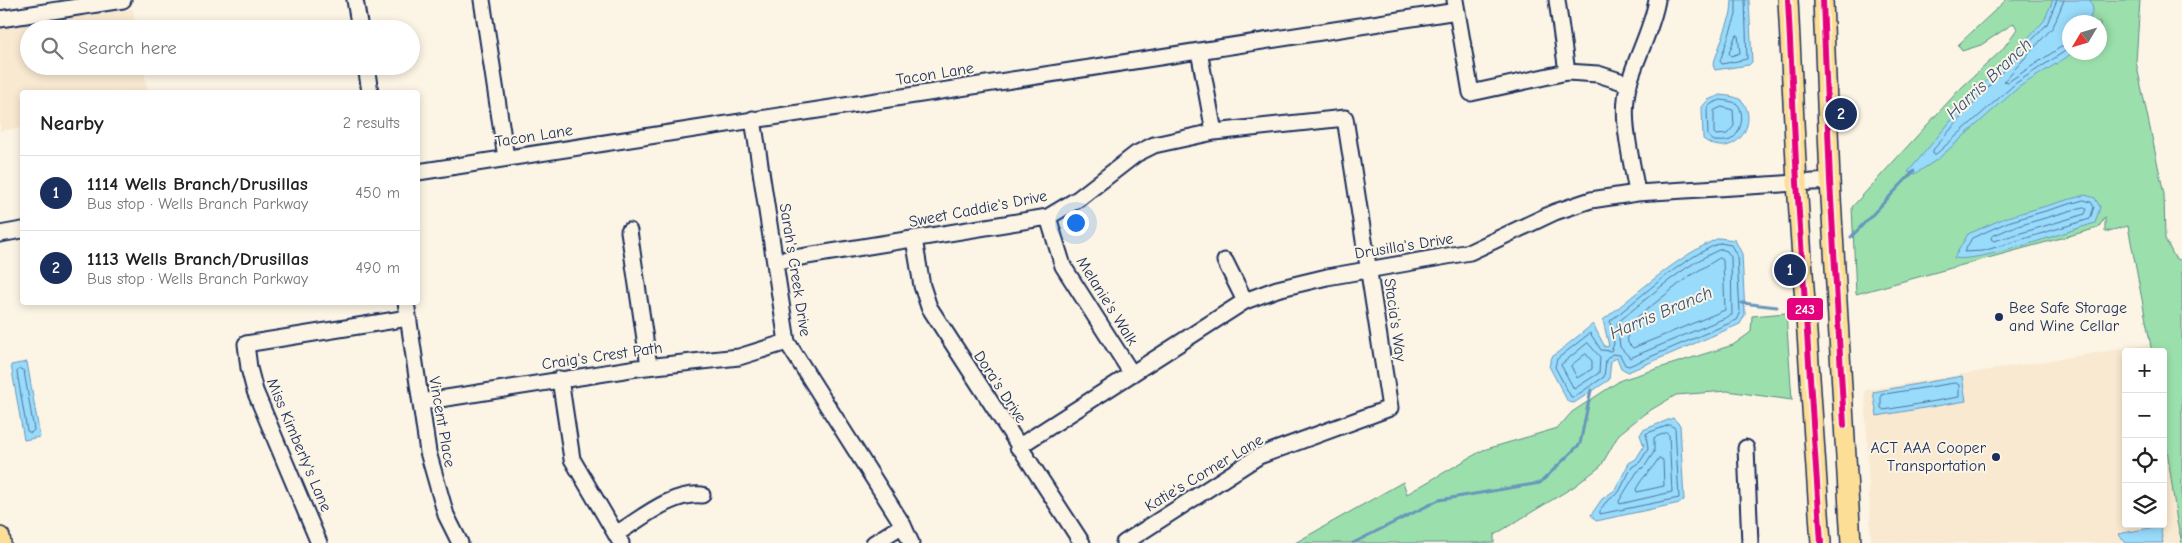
<!DOCTYPE html>
<html lang="en">
<head>
<meta charset="utf-8">
<style>
	:root { --surface:#fff; --page:#f6f6f6; --text:#222; --muted:#767676; --line:#e0e0e0; --accent:#1b2f5e }
	body { margin:0; font-family:"Comic Neue",sans-serif; background:var(--page); color:var(--text) }
	.controls { position:absolute; right:15px; bottom:15px; display:grid; overflow:hidden; border-radius:5px; box-shadow:0 2px 8px #0003 }
	.controls button { width:45px; height:45px; display:grid; place-items:center; padding:0; border:0; border-bottom:1px solid var(--line); background:var(--surface); color:var(--text); font:25px sans-serif }
	.compass { position:absolute; left:2062px; top:15px; width:45px; height:45px; border-radius:50%; background:var(--surface); box-shadow:0 2px 8px #0003; rotate:232deg }
	.you { position:absolute; left:1075px; top:222px; width:18px; height:18px; margin:-12px; border:4px solid #fff; border-radius:50%; background:#1a73e8; box-shadow:0 0 0 8px #1a73e833 }
	.badge { display:grid; place-items:center; width:32px; height:32px; border-radius:50%; background:var(--accent); color:#fff; font-size:16px; font-weight:700 }
	.pin { position:absolute; translate:-50% -50%; border:2px solid #fff; box-shadow:0 1px 5px #0006 }
	.list { margin:0; padding:0; list-style:none }
	h2 { display:flex; justify-content:space-between; align-items:center; height:65px; margin:0; padding:0 20px; font-size:21px }
	h2 small { font-size:16px; font-weight:400; color:var(--muted) }
	.list li { display:grid; grid-template-columns:32px 1fr auto; gap:15px; align-items:center; box-sizing:border-box; height:75px; padding:0 20px; border-top:1px solid var(--line) }
	.list b { display:block; font-size:19px; white-space:nowrap }
	.list p { margin:0; font-size:16px; white-space:nowrap; color:var(--muted) }
	.list em { font-size:16px; font-style:normal; color:var(--muted) }
	.icon { flex:none; width:28px; height:28px; fill:none; stroke:currentColor; stroke-width:2; stroke-linecap:round; stroke-linejoin:round }
	.map { position:relative; flex:none; width:2182px; height:543px; overflow:hidden }
	.search { position:absolute; background:var(--surface); box-shadow:0 2px 8px #0003; left:20px; top:20px; width:400px; height:55px; display:flex; align-items:center; gap:12px; box-sizing:border-box; padding:0 18px; border-radius:28px; color:var(--muted); font-size:19px }
	.panel { position:absolute; background:var(--surface); box-shadow:0 2px 8px #0003; left:20px; top:90px; width:400px; height:215px; border-radius:5px }
	.map>svg:first-child { display:block }
	.built { fill:#f9e9d1 }
	.green { fill:#9be0ac; stroke:#5b8885; fill-rule:evenodd }
	.water { fill:#99dbfb; stroke:#6796bc }
	.lines { fill:none; stroke-linecap:round; stroke-linejoin:round }
	.shore { stroke:#4d749d; stroke-width:1 }
	.stream { stroke:#6796bc; stroke-width:3 }
	.minor-casing { stroke:#1b2f5e; stroke-width:19 }
	.major-casing { stroke:#1b2f5e; stroke-width:22 }
	.minor { stroke:#fcf5e5; stroke-width:15 }
	.major { stroke:#fdde96; stroke-width:19 }
	.bus-1-casing { stroke:#fcf5e5; stroke-width:10 }
	.bus-1 { stroke:#e5007d; stroke-width:6 }
	.poi-dot { fill:#1b2f5e; stroke:#fcf5e5; stroke-width:2 }
	.labels { text-anchor:middle; dominant-baseline:central; stroke-width:4; stroke-linejoin:round; paint-order:stroke }
	.street-label { font-size:16px; fill:#1b2f5e; stroke:#fcf5e5 }
	.poi-label { font-size:16px; fill:#1b2f5e; stroke:#fcf5e5; text-anchor:start }
	.water-label { font-size:18px; font-style:italic; fill:#34517d; stroke:#fcf5e5 }
	.line-badge { stroke:#fcf5e5; stroke-width:2 }
	.badge-label { font-size:14px; text-anchor:middle; font-weight:bold; fill:#fff }
</style>
</head>
<body>
<div class="map">
<svg width="2182" height="543" viewBox="0 0 2182 543">
	<rect width="100%" height="100%" fill="#fcf5e5"/>
	<filter id="ink" filterUnits="userSpaceOnUse"><feTurbulence type="fractalNoise" baseFrequency=".02" numOctaves="2"/><feDisplacementMap in="SourceGraphic" scale="10" xChannelSelector="R" yChannelSelector="G"/><feConvolveMatrix kernelMatrix="1 2 1 2 8 2 1 2 1" color-interpolation-filters="sRGB"/></filter>
	<g filter="url(#ink)">
		<path class="built" d="M133,9L136,29H29V66H143L148,92H22V128L0,131V27Z
			M2151,344L2152,352H2126V524H2163V420L2180,543H1871L1865,390Z"/>
		<path class="green" d="M2006,0H2140L2136,62L2164,194L2165,239L2175,258L2182,261V543L2177,522L2163,420V352H2152L2128,226L2105,232V217L2098,228L1856,294L1852,207L1960,89L2002,50L2017,29L2014,23L1981,45L1962,51L1958,45ZM2070,22H2100V52H2070Z
			M1786,313L1792,400L1727,391L1676,395L1644,414L1619,434L1601,466L1575,486L1494,535V543H1295L1403,482L1407,494L1483,450L1558,428L1572,412L1621,380L1733,345L1751,332L1752,316Z"/>
		<path class="water" d="M1732,0H1749L1752,62L1749,65L1715,70L1713,65L1731,13Z
			M2053,0H2090L2093,9L2089,22H2070L2071,53L2067,57L2019,87L1938,159L1915,174L1908,172L1971,97L2044,21Z
			M1720,95C1727,96 1738,96 1743,102C1759,124 1734,162 1703,139L1702,107L1708,100Z
			M2085,195L2095,198L2100,207L2095,223C2065,232 1979,263 1954,258L1968,234L2007,217Z
			M1719,238L1735,240L1742,254L1745,315L1740,324L1628,372L1621,368L1617,358L1611,361L1609,380L1574,403L1568,402L1549,366L1552,357L1593,324L1605,347L1609,346L1603,320C1640,291 1676,257 1719,238Z
			M27,362L40,437L24,440L11,365Z
			M1962,376L1966,401L1877,416L1873,392Z
			M1673,418L1680,425L1684,500L1680,503L1596,521L1591,515L1602,499L1615,490L1629,463L1636,459L1644,446L1640,435L1643,430Z
			M2160,526L2163,543H2126L2118,534Z"/>
		<g class="lines">
			<path class="shore" d="M1736,0V15L1720,61L1722,64L1747,59L1745,0
				M2057,0L2047,24L1975,101L1933,150V154H1936L2016,83L2070,48
				M2064,0L2053,27L2004,81L2008,82L2070,41
				M1738,35L1740,53L1731,56L1729,53L1735,37Z
				M1721,100C1726,101 1733,101 1737,104C1746,113 1741,135 1730,140C1726,142 1719,141 1714,141L1708,136L1707,109L1711,104Z
				M1722,107L1733,110L1734,126L1727,134L1716,135L1714,133V111Z
				M2084,200L2091,202L2094,207L2090,219L1983,251L1964,252L1972,238L2008,222Z
				M2084,207L2087,209L2085,214L1994,241L1991,239L1992,236L2011,228Z
				M1720,243L1731,245L1737,256L1740,314L1737,320L1629,366L1625,365L1620,355L1612,354L1606,360L1604,377L1574,397H1571L1555,367L1557,359L1590,333L1601,350L1611,351L1614,344L1610,321C1645,294 1679,260 1720,243Z
				M1721,249L1727,251L1731,257L1732,315L1630,358L1620,347L1617,323C1649,297 1683,265 1721,249Z
				M1720,258L1723,260L1725,310L1633,348L1628,343L1626,326L1688,277Z
				M1588,343L1600,357L1599,373L1574,389L1561,365Z
				M1586,354L1592,361V369L1577,378L1571,366Z
				M20,369L24,371L34,430L31,433L27,431L17,372Z
				M1956,383L1959,385V397L1884,410L1881,408V395Z
				M1670,425L1675,428L1679,498L1600,514V511L1605,503L1619,492L1632,467L1640,462L1648,449L1646,434Z
				M1666,433L1669,435L1672,492L1620,504L1619,501L1637,472L1645,466L1654,452V438Z
				M1659,458L1663,460L1664,486L1637,492L1636,489C1642,477 1652,470 1659,458Z"/>
			<path class="stream" d="M1851,237L1914,171
				M1742,303L1777,307
				M1353,543L1439,500L1540,483L1580,444L1591,390"/>
			<defs>
				<path id="minor" d="M355,0L360,29
					M482,0L506,158
					M1455,0L1471,93L1567,72L1598,74L1629,84
					M1557,0L1567,72
					M0,19L123,0
					M1199,51L1214,132
					M366,66L370,92
					M753,119L787,342L903,525L911,543
					M418,172L1457,11
					M1637,193C1632,159 1619,118 1629,83C1637,55 1652,29 1657,0
					M1048,217L1063,266L1132,374
					M629,231L649,366
					M0,234L22,230
					M914,239L922,286L929,307L1082,543
					M776,261L1048,217L1078,199L1136,154L1154,145L1214,132L1345,118L1390,408L1259,456L1124,543
					M1225,261L1245,301
					M406,302L428,452L446,515L460,543
					M560,379L572,459L621,543
					M421,402L637,368L739,357L787,342
					M1018,447L1245,301L1277,289L1327,277L1470,252L1555,212L1591,200L1637,193L1830,181
					M1746,448L1750,543
					M616,534C641,519 671,492 702,495
					M319,543L255,391L249,368L246,344L408,318
					M874,543L903,525"/>
				<path id="major" d="M1788,0L1797,183L1821,543
					M1823,0L1830,181L1851,543
					M0,537L1,543"/>
			</defs>
			<use href="#minor" class="minor-casing"/>
			<use href="#major" class="major-casing"/>
			<use href="#minor" class="minor"/>
			<use href="#major" class="major"/>
			<defs>
				<path id="bus-1" d="M1788,0L1797,183L1821,543
					M1823,0L1830,181L1844,425"/>
			</defs>
			<use href="#bus-1" class="bus-1-casing"/>
			<use href="#bus-1" class="bus-1"/>
		</g>
	</g>
	<g class="poi-dot">
		<circle cx="1999" cy="317" r="5"/>
		<circle cx="1996" cy="457" r="5"/>
	</g>
	<g class="labels">
		<g class="street-label">
			<text transform="translate(935 74) rotate(-9)">Tacon Lane</text>
			<text transform="translate(534 136) rotate(-9)">Tacon Lane</text>
			<text transform="translate(978 209) rotate(-11)">Sweet Caddie's Drive</text>
			<text transform="translate(1404 246) rotate(-9)">Drusilla's Drive</text>
			<text transform="translate(795 270) rotate(81)">Sarah's Creek Drive</text>
			<text transform="translate(1107 301) rotate(58)">Melanie's Walk</text>
			<text transform="translate(1395 320) rotate(82)">Stacia's Way</text>
			<text transform="translate(602 356) rotate(-8)">Craig's Crest Path</text>
			<text transform="translate(1000 387) rotate(57)">Dora's Drive</text>
			<text transform="translate(442 422) rotate(80)">Vincent Place</text>
			<text transform="translate(299 445) rotate(67)">Miss Kimberly's Lane</text>
			<text transform="translate(1204 473) rotate(-31)">Katie's Corner Lane</text>
		</g>
		<g class="poi-label">
			<text x="2009" y="308">Bee Safe Storage<tspan x="2009" dy="18">and Wine Cellar</tspan></text>
			<text x="1986" y="448" text-anchor="end">ACT AAA Cooper<tspan x="1986" dy="18">Transportation</tspan></text>
		</g>
		<g class="water-label">
			<text transform="translate(1989 79) rotate(-43)">Harris Branch</text>
			<text transform="translate(1661 313) rotate(-23)">Harris Branch</text>
		</g>
	</g>
	<rect class="line-badge" x="1786" y="297" width="38" height="24" rx="5" fill="#e5007d"/>
	<g class="badge-label">
		<text x="1805" y="314">243</text>
	</g>
</svg>
<div class="controls">
<button>+</button>
<button>−</button>
<button><svg class="icon" aria-label="locate" viewBox="0 0 24 24"><circle cx="12" cy="12" r="6"/><path d="M12 2v4M12 18v4M2 12h4M18 12h4"/></svg></button>
<button><svg class="icon" aria-label="layers" viewBox="0 0 24 24"><path d="M12 4l9 5-9 5-9-5zM3 14l9 5 9-5"/></svg></button>
</div>
<svg class="compass" viewBox="-18 -18 36 36"><path d="M0-13l5 13h-10z" fill="#e53935"/><path d="M0 13l5-13h-10z" fill="#767676"/></svg>
<div class="you"></div>
<div class="pin badge" style="left:1790px;top:270px">1</div>
<div class="pin badge" style="left:1841px;top:114px">2</div>
<div class="search"><svg class="icon" aria-label="search" viewBox="0 0 24 24"><circle cx="10" cy="10" r="6"/><path d="M15 15l6 6"/></svg>Search here</div>
<section class="panel">
<h2>Nearby<small>2 results</small></h2>
<ul class="list">
<li><span class="badge">1</span><div><b>1114 Wells Branch/Drusillas</b><p>Bus stop · Wells Branch Parkway</p></div><em>450 m</em></li>
<li><span class="badge">2</span><div><b>1113 Wells Branch/Drusillas</b><p>Bus stop · Wells Branch Parkway</p></div><em>490 m</em></li>
</ul>
</section>
</div>
</body>
</html>
